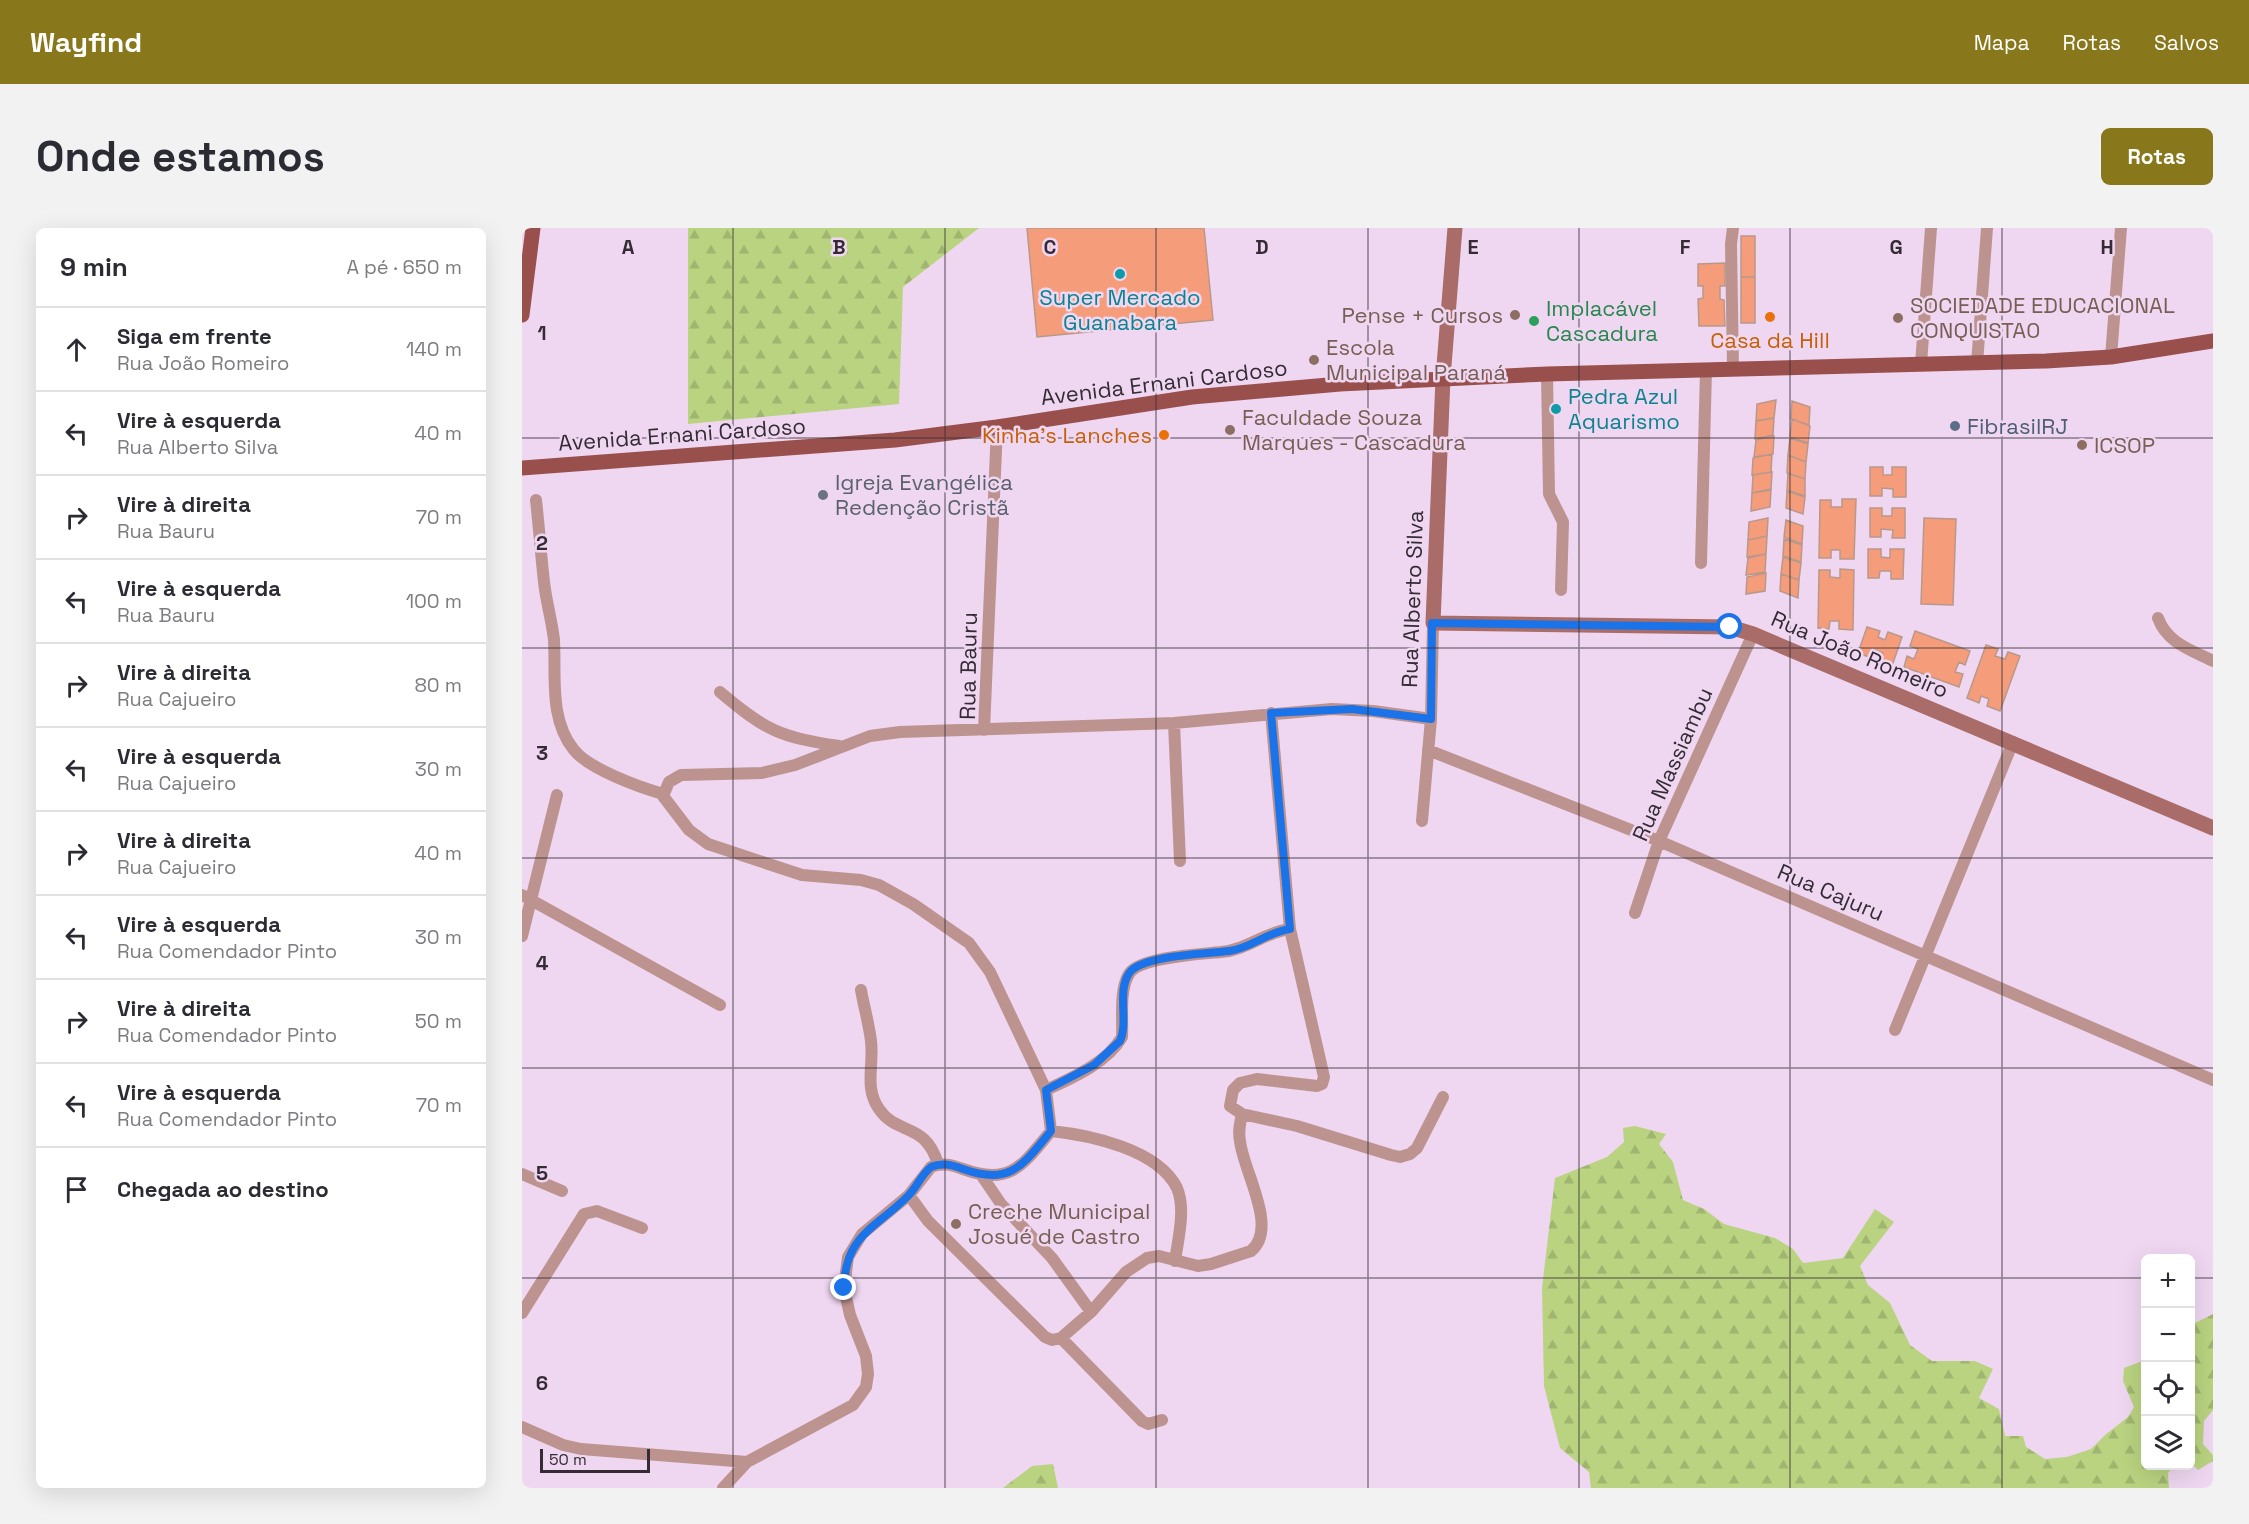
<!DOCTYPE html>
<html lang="pt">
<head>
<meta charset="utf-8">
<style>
	:root { --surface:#fff; --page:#f2f2f3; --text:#2b2b33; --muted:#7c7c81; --line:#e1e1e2; --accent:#88771b }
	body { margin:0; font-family:"Space Grotesk",sans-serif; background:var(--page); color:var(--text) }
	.controls { position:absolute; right:18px; bottom:18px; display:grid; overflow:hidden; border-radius:9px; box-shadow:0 6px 24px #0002 }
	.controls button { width:54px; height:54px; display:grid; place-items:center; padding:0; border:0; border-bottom:2px solid var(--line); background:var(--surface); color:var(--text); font:30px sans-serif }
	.scale { position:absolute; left:18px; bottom:15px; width:110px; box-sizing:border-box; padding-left:6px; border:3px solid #342b35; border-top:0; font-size:16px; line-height:21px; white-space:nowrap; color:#342b35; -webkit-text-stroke:4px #efd7f1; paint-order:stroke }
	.stop { position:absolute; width:18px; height:18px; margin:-14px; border:4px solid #1a73e8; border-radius:50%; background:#fff }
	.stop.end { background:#1a73e8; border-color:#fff; box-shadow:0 2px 6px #0008 }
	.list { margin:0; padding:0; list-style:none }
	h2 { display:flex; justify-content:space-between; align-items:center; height:78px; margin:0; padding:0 24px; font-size:26px }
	h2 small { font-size:20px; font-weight:400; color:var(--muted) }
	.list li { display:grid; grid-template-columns:39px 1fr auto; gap:18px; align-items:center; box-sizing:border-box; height:84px; padding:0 24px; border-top:2px solid var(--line) }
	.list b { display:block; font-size:22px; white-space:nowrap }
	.list p { margin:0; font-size:20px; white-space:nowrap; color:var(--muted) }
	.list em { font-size:20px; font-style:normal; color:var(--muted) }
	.icon { flex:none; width:33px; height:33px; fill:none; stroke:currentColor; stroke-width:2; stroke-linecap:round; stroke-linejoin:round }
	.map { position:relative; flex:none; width:1691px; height:1260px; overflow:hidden; border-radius:9px }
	header { display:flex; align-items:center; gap:36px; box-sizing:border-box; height:84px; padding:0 30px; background:var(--accent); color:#fff }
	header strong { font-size:28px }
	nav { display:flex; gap:33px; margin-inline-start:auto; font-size:21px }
	.intro { display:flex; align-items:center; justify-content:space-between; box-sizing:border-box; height:144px; padding:0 36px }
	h1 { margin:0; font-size:42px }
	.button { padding:15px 27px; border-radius:9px; background:var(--accent); color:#fff; font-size:21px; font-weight:700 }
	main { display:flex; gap:36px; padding:0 36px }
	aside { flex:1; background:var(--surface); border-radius:9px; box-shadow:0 6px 24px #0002 }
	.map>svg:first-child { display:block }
	.forest { fill:url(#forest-firs) }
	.building { fill:#f59d7b; stroke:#b9988b; stroke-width:1.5 }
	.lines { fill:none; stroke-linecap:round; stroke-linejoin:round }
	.street { stroke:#bd938f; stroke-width:12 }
	.secondary { stroke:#a96c68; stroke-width:15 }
	.primary { stroke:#99504d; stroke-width:15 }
	.route { stroke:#1a73e8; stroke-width:8 }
	.grid { fill:none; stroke:#342b35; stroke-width:1.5; stroke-opacity:0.55 }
	.culture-dot { fill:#0f9aa8; stroke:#efd7f1; stroke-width:2 }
	.education-dot { fill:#8d6e63; stroke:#efd7f1; stroke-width:2 }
	.food-dot { fill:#e8710a; stroke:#efd7f1; stroke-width:2 }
	.leisure-dot { fill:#2e9e5b; stroke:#efd7f1; stroke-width:2 }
	.service-dot { fill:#5c6f8a; stroke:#efd7f1; stroke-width:2 }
	.worship-dot { fill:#6b7280; stroke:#efd7f1; stroke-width:2 }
	.labels { text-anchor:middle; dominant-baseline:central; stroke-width:5; stroke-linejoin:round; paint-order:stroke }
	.culture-label { font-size:22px; fill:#0d838f; stroke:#efd7f1 }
	.education-label { font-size:22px; fill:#785e54; stroke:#efd7f1; text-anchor:start }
	.leisure-label { font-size:22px; fill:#27864d; stroke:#efd7f1; text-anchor:start }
	.food-label { font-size:22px; fill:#c56008; stroke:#efd7f1 }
	.street-label { font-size:22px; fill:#342b35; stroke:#efd7f1 }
	.service-label { font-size:22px; fill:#4e5e75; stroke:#efd7f1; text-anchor:start }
	.worship-label { font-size:22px; fill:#5b616d; stroke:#efd7f1; text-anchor:start }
	.grid-label { font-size:20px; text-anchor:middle; font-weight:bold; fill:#342b35; stroke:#efd7f1; stroke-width:5; stroke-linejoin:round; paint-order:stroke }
</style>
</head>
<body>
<header>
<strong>Wayfind</strong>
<nav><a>Mapa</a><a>Rotas</a><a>Salvos</a></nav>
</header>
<div class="intro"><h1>Onde estamos</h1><a class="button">Rotas</a></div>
<main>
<aside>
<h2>9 min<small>A pé · 650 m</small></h2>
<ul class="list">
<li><svg class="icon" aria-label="ahead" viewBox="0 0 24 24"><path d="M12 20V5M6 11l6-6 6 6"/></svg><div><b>Siga em frente</b><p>Rua João Romeiro</p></div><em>140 m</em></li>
<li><svg class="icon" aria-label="left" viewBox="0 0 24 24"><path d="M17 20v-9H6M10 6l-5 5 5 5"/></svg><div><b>Vire à esquerda</b><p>Rua Alberto Silva</p></div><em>40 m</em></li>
<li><svg class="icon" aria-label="right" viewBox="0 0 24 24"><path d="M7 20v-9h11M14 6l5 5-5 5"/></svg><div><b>Vire à direita</b><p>Rua Bauru</p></div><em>70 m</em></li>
<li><svg class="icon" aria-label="left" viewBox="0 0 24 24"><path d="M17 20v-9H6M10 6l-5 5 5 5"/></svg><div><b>Vire à esquerda</b><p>Rua Bauru</p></div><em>100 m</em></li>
<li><svg class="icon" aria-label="right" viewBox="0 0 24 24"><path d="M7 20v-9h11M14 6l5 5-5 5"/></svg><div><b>Vire à direita</b><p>Rua Cajueiro</p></div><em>80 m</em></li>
<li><svg class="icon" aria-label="left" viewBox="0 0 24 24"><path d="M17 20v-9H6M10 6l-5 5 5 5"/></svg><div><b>Vire à esquerda</b><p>Rua Cajueiro</p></div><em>30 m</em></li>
<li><svg class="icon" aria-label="right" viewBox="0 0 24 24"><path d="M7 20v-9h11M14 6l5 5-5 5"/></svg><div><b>Vire à direita</b><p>Rua Cajueiro</p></div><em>40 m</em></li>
<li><svg class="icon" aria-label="left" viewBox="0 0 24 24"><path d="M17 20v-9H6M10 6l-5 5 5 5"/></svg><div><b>Vire à esquerda</b><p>Rua Comendador Pinto</p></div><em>30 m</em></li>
<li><svg class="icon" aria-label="right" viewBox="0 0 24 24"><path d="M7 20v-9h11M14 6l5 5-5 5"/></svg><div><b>Vire à direita</b><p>Rua Comendador Pinto</p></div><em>50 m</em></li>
<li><svg class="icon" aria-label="left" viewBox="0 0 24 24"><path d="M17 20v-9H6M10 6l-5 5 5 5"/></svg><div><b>Vire à esquerda</b><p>Rua Comendador Pinto</p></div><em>70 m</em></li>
<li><svg class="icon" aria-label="arrive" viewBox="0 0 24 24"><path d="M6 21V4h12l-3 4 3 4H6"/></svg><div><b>Chegada ao destino</b></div></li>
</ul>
</aside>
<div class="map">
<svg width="1691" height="1260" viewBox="0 0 1691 1260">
	<defs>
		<pattern id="forest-firs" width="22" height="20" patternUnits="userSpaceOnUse" patternTransform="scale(1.5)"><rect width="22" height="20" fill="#b9d380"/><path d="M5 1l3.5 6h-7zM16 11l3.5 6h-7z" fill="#a0b56f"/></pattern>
	</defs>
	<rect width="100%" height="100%" fill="#efd7f1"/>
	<path class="forest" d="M166,0H457L381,59L377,176L166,196Z
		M1113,898L1144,906L1137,916L1151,934L1161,972L1182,981L1202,996L1253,1010L1271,1021L1281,1035L1321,1030L1353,981L1372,994L1338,1038L1346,1057L1368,1075L1388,1117L1410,1133H1453L1471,1141L1457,1170L1477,1181L1483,1208H1501L1504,1219L1523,1231L1545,1229L1569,1221L1583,1207L1606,1189L1612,1179L1601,1153L1602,1140L1623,1132L1624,1238H1652L1646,1245L1647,1260H1069L1067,1244L1038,1220L1022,1158L1020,1060L1033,950L1085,929L1102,914L1101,900Z
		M1691,1086V1182L1682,1193L1681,1216L1691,1227V1233L1676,1242L1669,1235V1097Z
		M531,1236L536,1260H481L510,1238Z"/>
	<path class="building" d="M505,0H682L691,92L515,109Z
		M1219,8H1233V49H1219Z
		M1203,35V58H1198V71L1202,72L1203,98H1177L1176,71L1181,70V58H1176V36Z
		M1219,49H1233V95H1219Z
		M1254,172L1252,190L1234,193L1235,176Z
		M1270,173L1288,179L1287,197L1269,191Z
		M1252,190L1251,207L1233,211L1234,193Z
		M1270,191L1288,198L1286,215L1268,209Z
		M1252,208L1251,226L1232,229L1234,212Z
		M1268,210L1286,216L1284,234L1266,227Z
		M1250,226L1249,244L1230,247L1231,230Z
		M1266,227L1284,234L1283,251L1265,245Z
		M1348,239H1361V247H1370V239H1384V269H1371V261L1360,260V268H1348Z
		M1250,244L1249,261L1230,265L1231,247Z
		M1266,245L1283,251V268L1265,262Z
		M1249,262L1248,279L1229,283L1230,265Z
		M1265,263L1283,269L1281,286L1264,280Z
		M1320,271H1334L1332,331H1318V322H1309V330H1297L1298,272H1309V279H1320Z
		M1348,280H1360V288H1370V280H1383V310H1370L1371,302L1359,301V309H1348Z
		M1246,290L1245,308L1226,312L1227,294Z
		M1402,290L1434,291L1431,377L1399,376Z
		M1264,292L1281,298L1280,316L1262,309Z
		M1245,308L1244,326L1225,329L1226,312Z
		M1262,311L1280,317L1279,334L1261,328Z
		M1346,321H1359V329L1368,330V321H1382L1381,351H1369V343H1358L1357,350H1346Z
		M1244,326L1243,344L1224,347L1226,330Z
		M1261,329L1279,335L1277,352L1259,346Z
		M1318,341L1332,342L1331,402L1317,401V393H1308L1307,401L1296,400L1297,342H1308V349L1318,350Z
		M1244,345L1243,363L1224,366L1225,349Z
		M1259,346L1277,352L1276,370L1258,363Z
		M1345,399L1358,403L1356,409L1363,412L1366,404L1380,409L1370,438L1358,433L1361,425L1350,421L1347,429L1336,425Z
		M1393,403L1448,423L1443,437L1437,434L1433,444L1441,446L1437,459L1382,439L1385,428L1392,431L1396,421L1388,418Z
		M1464,417L1476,421L1473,428L1483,431L1486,424L1498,428L1478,483L1465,478L1467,471L1459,468L1457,475L1445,470Z"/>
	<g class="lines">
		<path class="street" d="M1211,0L1209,16L1211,142
			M1589,129L1599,0
			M1399,136L1409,0
			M1455,136L1465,0
			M1025,146L1027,266L1041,294L1039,362
			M14,272C17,299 19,327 22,354C24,373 30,393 32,412C34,449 27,491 52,522C67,541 117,559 141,566
			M1179,335L1184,142
			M1636,390C1645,415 1669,422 1691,433
			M198,464C244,503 258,509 317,518
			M749,485L768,701L802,849L800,856L795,858L735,851L718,855L711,862L708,878L720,886L775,898L869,927L878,929L888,926L895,920L921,869
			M652,495L658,633
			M462,502L475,199
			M906,522L1137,613L1691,852
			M900,593L909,491L911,395
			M0,667L198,777
			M1113,685L1137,613L1231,406
			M0,708L35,567
			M339,762C342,779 347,796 349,813C352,837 342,860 357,881C375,908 403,893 416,936
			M1373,802L1491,514
			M524,862C550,850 585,835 600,809C601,791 597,762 607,746C617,729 680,726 699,724C725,722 743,704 768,701
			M529,903C567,907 636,921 655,960C664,981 656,1011 653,1033
			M0,946L40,963
			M460,948L479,976L530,1030L569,1084
			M387,967L406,993L523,1109L530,1112L539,1110
			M0,1085L62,986L75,983L120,1000
			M539,1110L569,1084L604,1044L625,1030L637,1028L676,1038L689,1036L729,1023C757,1000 721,943 718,913C716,904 718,895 720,886
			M539,1110L620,1193L626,1196L640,1192
			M0,1199L41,1217L59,1221L225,1234L331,1177L344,1159L346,1146L344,1128L328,1087L322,1060L326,1029L340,1006L387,967L409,939C420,934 430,937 441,941C488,958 500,938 529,903L524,862L468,744L447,715L391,676L357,657L339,652L280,647L186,616L167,602L141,568L147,554L159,547L240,545L273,537L348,508L378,504L652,495L810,481L851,483L909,491
			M201,1260L225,1234"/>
		<path class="secondary" d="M933,0L921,150L911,395L1208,399L1231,406L1691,600"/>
		<path class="primary" d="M0,87L11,0
			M0,240L373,212L475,199L670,169L818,156L1025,146L1524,133L1589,129L1691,113"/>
	</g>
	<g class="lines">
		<path class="route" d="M322,1060C323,1007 353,1001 386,968C395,959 399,947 409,939C420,934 430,937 441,941C488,958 500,938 529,903L524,862L572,837L598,813C607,793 594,762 608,744C622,727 685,726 707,723C730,720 745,704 768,701L749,485L830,481L909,491L910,395L1208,399"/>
	</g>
	<path class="grid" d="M211,0V1260M423,0V1260M634,0V1260M846,0V1260M1057,0V1260M1268,0V1260M1480,0V1260M0,210H1691M0,420H1691M0,630H1691M0,840H1691M0,1050H1624M1668,1050H1691"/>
	<g class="culture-dot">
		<circle cx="598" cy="46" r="6"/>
		<circle cx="1034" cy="181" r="6"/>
	</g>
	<g class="education-dot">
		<circle cx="993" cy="87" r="6"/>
		<circle cx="1376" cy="90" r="6"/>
		<circle cx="792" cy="132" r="6"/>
		<circle cx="708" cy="202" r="6"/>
		<circle cx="1560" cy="217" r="6"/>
		<circle cx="434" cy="996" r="6"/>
	</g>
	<g class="food-dot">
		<circle cx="1248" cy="89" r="6"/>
		<circle cx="642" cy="207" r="6"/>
	</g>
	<circle class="leisure-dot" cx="1012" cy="93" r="6"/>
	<circle class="service-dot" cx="1433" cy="198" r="6"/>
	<circle class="worship-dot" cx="301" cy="267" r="6"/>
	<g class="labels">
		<g class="culture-label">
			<text x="598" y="69">Super Mercado<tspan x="598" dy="25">Guanabara</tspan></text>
			<text x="1046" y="168" text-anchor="start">Pedra Azul<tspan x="1046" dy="25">Aquarismo</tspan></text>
		</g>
		<g class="education-label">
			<text x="1388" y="77">SOCIEDADE EDUCACIONAL<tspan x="1388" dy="25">CONQUISTA0</tspan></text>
			<text x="981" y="87" text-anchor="end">Pense + Cursos</text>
			<text x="804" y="119">Escola<tspan x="804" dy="25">Municipal Paraná</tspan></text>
			<text x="720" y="189">Faculdade Souza<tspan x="720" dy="25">Marques - Cascadura</tspan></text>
			<text x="1572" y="217">ICSOP</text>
			<text x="446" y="983">Creche Municipal<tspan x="446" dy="25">Josué de Castro</tspan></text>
		</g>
		<g class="leisure-label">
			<text x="1024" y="80">Implacável<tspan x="1024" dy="25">Cascadura</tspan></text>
		</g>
		<g class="food-label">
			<text x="1248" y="112">Casa da Hill</text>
			<text x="630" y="207" text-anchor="end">Kinha's Lanches</text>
		</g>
		<g class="street-label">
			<text transform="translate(642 154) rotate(-7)">Avenida Ernani Cardoso</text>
			<text transform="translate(160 206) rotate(-4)">Avenida Ernani Cardoso</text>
			<text transform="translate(890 371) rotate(-88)">Rua Alberto Silva</text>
			<text transform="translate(1338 426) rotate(23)">Rua João Romeiro</text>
			<text transform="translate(446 438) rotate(-89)">Rua Bauru</text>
			<text transform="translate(1150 536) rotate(-66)">Rua Massiambu</text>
			<text transform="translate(1309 664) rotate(23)">Rua Cajuru</text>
		</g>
		<g class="service-label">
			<text x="1445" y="198">FibrasilRJ</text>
		</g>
		<g class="worship-label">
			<text x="313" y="254">Igreja Evangélica<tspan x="313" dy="25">Redenção Cristã</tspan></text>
		</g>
	</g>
	<g class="grid-label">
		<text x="106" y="26">A</text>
		<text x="317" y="26">B</text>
		<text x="528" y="26">C</text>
		<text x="740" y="26">D</text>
		<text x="951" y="26">E</text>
		<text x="1163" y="26">F</text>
		<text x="1374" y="26">G</text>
		<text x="1585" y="26">H</text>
		<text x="20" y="112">1</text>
		<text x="20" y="322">2</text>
		<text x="20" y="532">3</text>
		<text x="20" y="742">4</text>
		<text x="20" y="952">5</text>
		<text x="20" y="1162">6</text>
	</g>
</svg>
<div class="controls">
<button>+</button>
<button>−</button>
<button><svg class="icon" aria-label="locate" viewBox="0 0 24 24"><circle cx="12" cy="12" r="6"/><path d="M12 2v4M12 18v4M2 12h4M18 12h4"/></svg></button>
<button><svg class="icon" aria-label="layers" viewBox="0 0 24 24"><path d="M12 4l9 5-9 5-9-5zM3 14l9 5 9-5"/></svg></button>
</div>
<div class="scale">50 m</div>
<div class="stop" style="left:1208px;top:399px"></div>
<div class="stop end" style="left:322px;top:1060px"></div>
</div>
</main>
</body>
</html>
